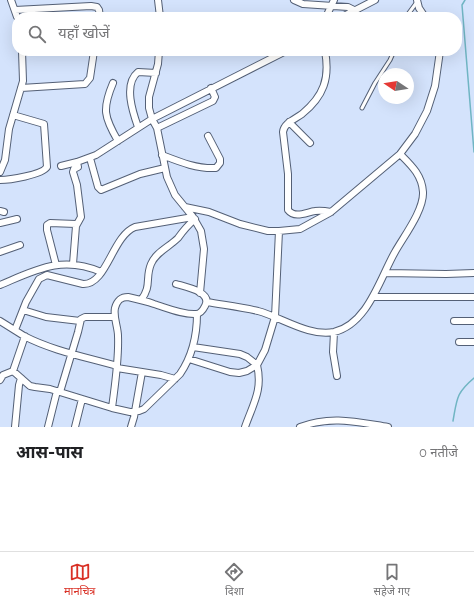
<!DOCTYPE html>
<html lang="hi">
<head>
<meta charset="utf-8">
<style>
	:root { --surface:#fff; --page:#f6f6f6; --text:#202124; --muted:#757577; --line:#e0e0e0; --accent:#d93025 }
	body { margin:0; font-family:Raleway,"Noto Sans Devanagari",sans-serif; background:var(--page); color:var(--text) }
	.compass { position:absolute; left:378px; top:68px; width:36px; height:36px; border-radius:50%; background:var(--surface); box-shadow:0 4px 16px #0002; rotate:282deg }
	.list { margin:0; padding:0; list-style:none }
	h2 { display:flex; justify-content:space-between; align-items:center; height:52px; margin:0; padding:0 16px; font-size:17px }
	h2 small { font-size:13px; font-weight:400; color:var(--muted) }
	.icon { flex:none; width:22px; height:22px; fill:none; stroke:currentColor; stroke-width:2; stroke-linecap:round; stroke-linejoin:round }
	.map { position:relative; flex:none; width:474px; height:427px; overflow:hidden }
	.search { position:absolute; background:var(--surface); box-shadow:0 4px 16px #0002; left:12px; right:12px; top:12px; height:44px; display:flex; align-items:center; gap:10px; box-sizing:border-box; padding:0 14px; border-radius:16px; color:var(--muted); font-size:15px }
	.sheet { height:124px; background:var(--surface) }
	nav { display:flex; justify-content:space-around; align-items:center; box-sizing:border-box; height:56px; border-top:1px solid var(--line); background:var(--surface); font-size:11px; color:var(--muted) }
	nav a { display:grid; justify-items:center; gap:2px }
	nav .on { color:var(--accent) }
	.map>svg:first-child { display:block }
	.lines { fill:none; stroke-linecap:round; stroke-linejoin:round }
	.stream { stroke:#70b5c3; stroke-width:1.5 }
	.lane-casing { stroke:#546076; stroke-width:5 }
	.street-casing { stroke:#546076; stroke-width:8 }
	.lane { stroke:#fff; stroke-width:3 }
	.street { stroke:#fff; stroke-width:6 }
</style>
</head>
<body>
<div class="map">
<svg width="474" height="427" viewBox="0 0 474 427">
	<rect width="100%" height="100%" fill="#d4e3fc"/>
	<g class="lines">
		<path class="stream" d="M465,0L462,5L474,152
			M453,421C457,399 456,393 474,378"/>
		<defs>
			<path id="lane" d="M406,17L417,2
				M362,108L375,83L390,60L394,51"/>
			<path id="street" d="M11,0L17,17
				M158,0L160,17
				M294,0L303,4L348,7L354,10
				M417,0L419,8L425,17
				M15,10L91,6L97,7L99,10L100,17
				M326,17L334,0
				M342,17L375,0
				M159,51L158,64L149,97V108L152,119L157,128L167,177L175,195L193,217L201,231L204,249L200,293
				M325,51C330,78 324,96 302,114C295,119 284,123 283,132L288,174V210C295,219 307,212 315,211C321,210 326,211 331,212
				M22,52L31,51
				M113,83C102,109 104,117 118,141
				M21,88L85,84L90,78L94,51
				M289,122L310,143
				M138,127C133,113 123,84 138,72L156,73
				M157,128L213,101L215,97L211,88
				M162,155C180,162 197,169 216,168L220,163V159L208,136
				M90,158L98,187L101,190L140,174L165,168
				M61,166L77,162L96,155L152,119L286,51
				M0,172L5,160L9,129L23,81L22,51
				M0,180C9,180 42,175 47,167L44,124L13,115
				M185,207L209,212L240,224L268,231H279L300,229L331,212L400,154L415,134L427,111L435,86L440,51
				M0,211L4,212
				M0,223L17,219
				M0,252L20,245
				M73,264L76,226L81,217L77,185L73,172L74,169L78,167L77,162
				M56,265L47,230V225L50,223L76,224
				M386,273L446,274L474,273
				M0,285C36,270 62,255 101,272
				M373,297H474
				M141,300C152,286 145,278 151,264C156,252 169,247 178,238C183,231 188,225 195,219
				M207,302C224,305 241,307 258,311C281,317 309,337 334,332C368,324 380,278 395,252C404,236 424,210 423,192C422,175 411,165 400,154
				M23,310L46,317L80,321
				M0,321C8,326 16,331 24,336C53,351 86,357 117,366
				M454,321H474
				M15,330L26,302L39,279L47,275L83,284C107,285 112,236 135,227L193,217
				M334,332L333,352L337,376
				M459,342H474
				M193,347L240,354L247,357L257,365C263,390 253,404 245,427
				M189,359L230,372L239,373L247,371L257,365L265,350L275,317L279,231
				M117,368L161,375L175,379
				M13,371L30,386L35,387L50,389L112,408L130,412L139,411L144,409L180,374C193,355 197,336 197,314
				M0,380L3,375L13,371L25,336
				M60,392L78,332L81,319L85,317H115
				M112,408C115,384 119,360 118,336C118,327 113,317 115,308C117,301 120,297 128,297C137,299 146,301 154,304C167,308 183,315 196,314C200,314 203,310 205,306C213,292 186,287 176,284
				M15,427L19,385L21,378
				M48,427L57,391
				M75,427L82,399
				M131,427L134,417L142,372
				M300,427C331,415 357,422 388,427"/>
		</defs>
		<use href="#lane" class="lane-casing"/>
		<use href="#street" class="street-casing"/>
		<use href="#lane" class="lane"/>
		<use href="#street" class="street"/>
	</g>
</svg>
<svg class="compass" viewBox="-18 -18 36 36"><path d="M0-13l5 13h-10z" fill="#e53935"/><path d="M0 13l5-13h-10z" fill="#757577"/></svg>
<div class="search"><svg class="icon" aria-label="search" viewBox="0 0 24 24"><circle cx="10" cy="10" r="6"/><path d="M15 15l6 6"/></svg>यहाँ खोजें</div>
</div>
<section class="sheet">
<h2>आस-पास<small>0 नतीजे</small></h2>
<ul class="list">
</ul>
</section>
<nav>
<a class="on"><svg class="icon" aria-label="map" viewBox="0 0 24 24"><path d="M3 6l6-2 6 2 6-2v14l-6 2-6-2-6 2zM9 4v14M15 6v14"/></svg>मानचित्र</a>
<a><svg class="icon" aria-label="directions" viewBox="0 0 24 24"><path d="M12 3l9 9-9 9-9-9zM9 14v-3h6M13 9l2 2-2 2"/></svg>दिशा</a>
<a><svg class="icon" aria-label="saved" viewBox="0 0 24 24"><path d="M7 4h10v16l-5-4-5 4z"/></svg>सहेजे गए</a>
</nav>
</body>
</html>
